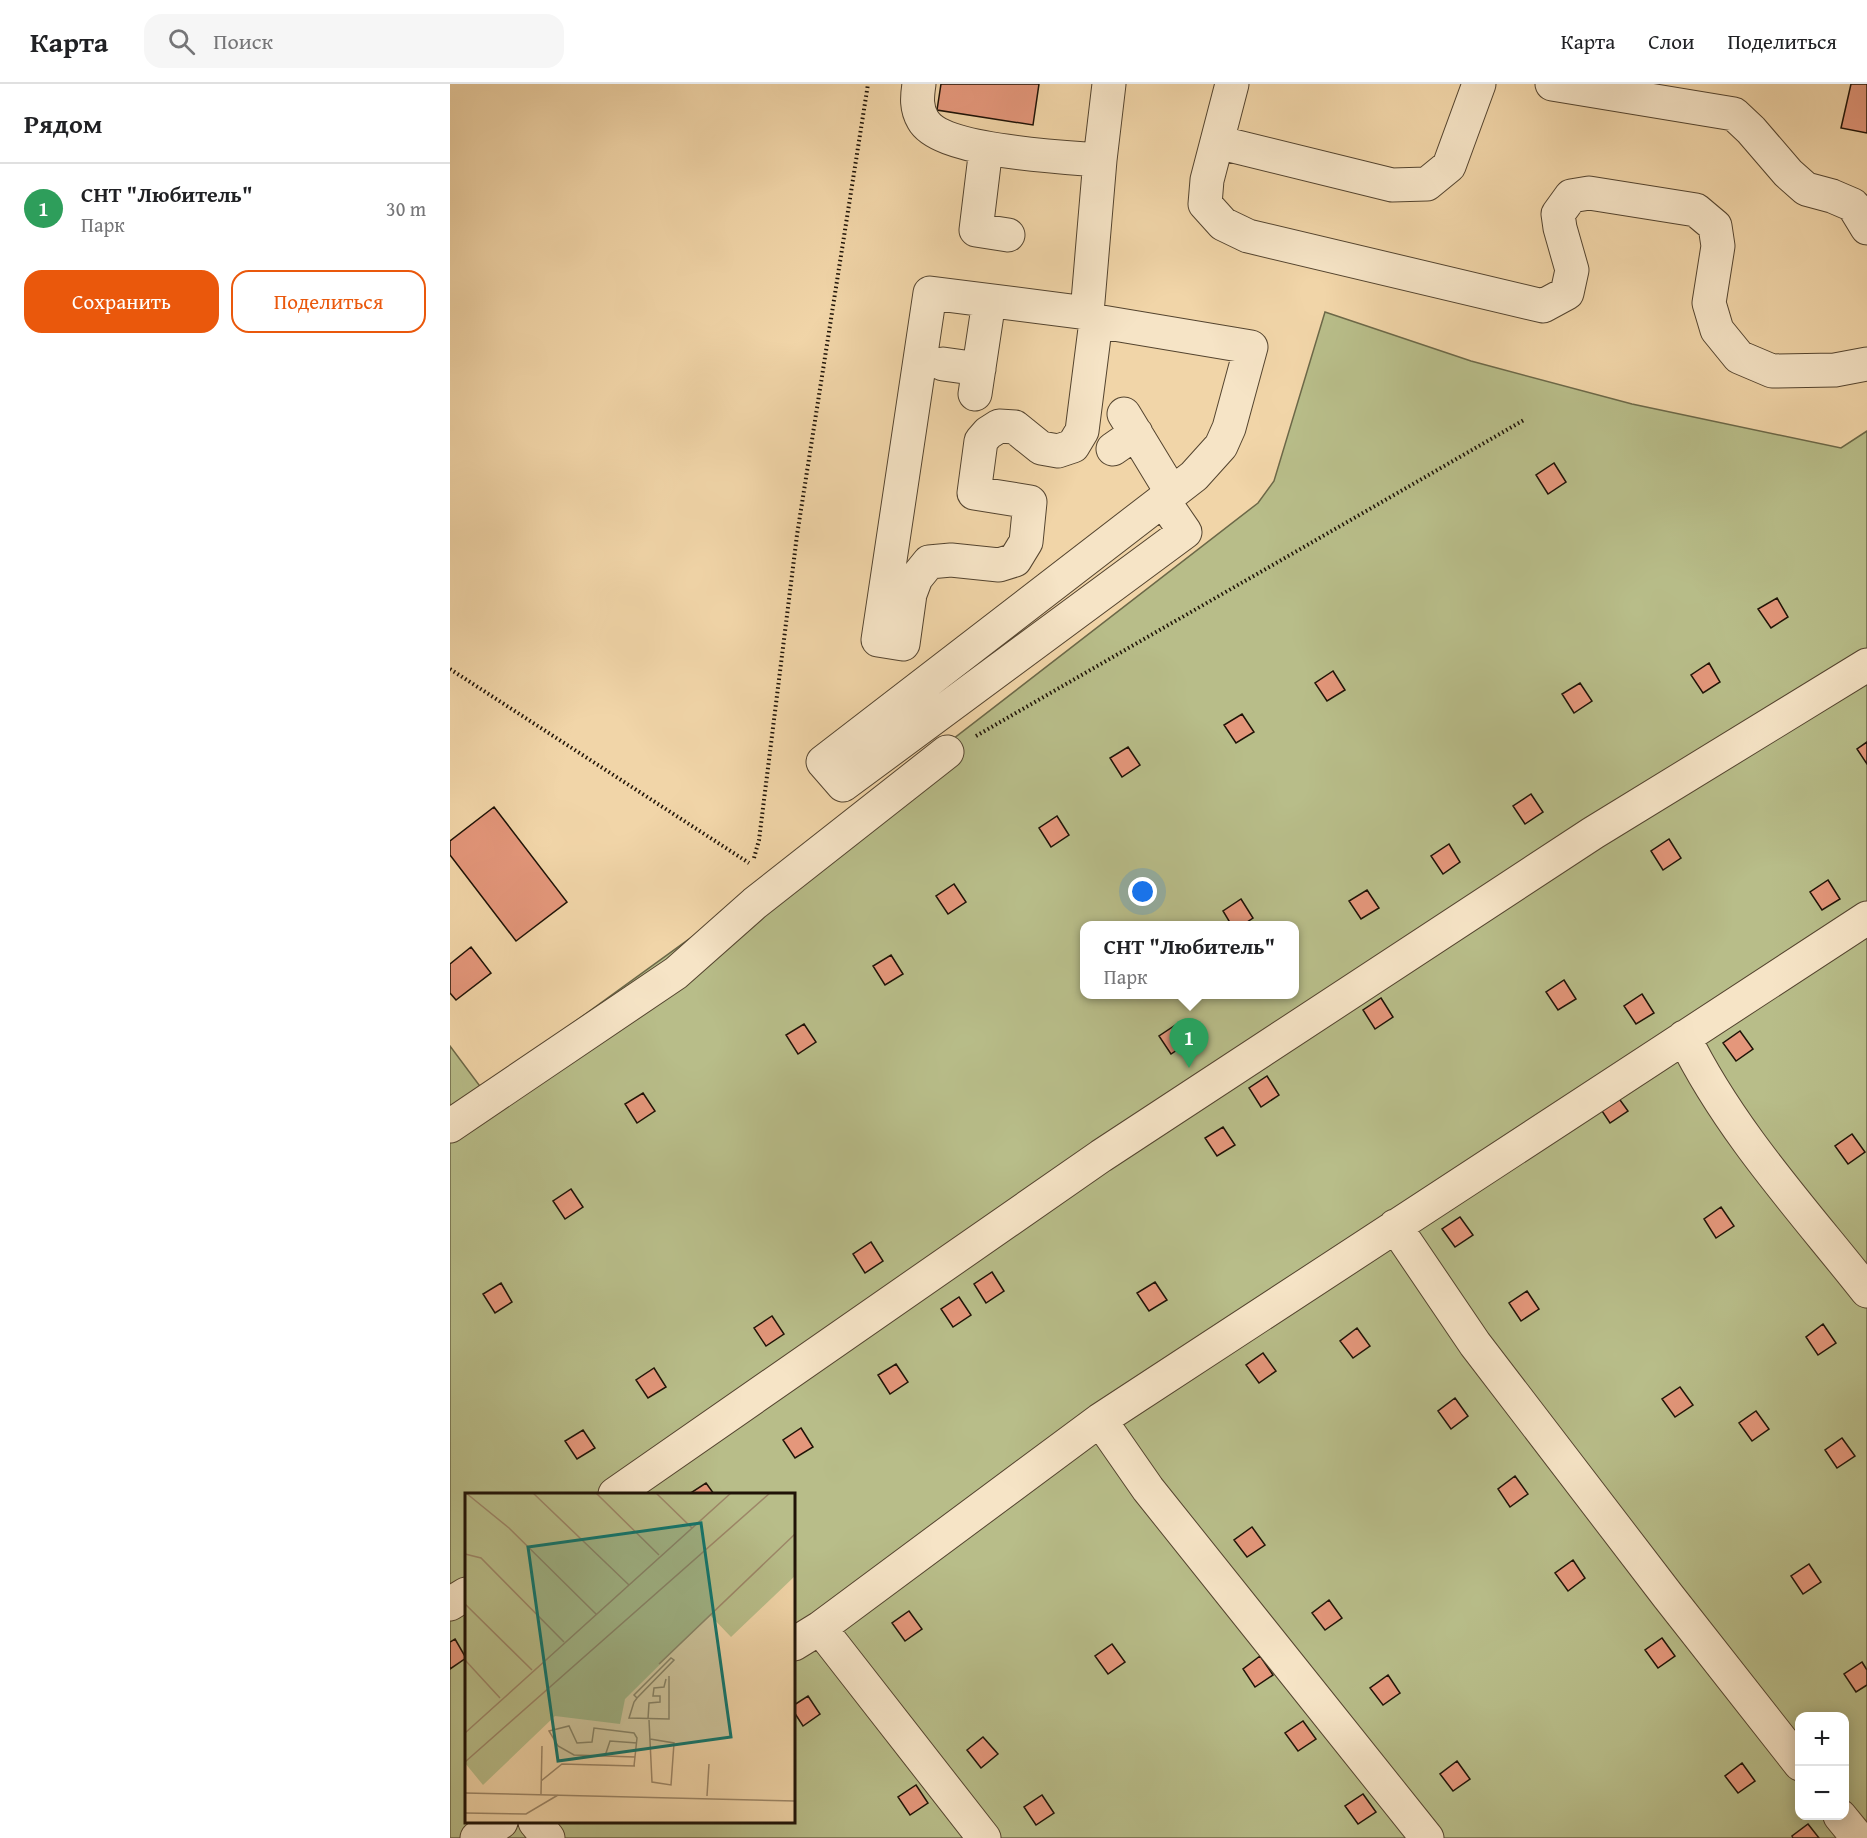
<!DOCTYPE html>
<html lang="ru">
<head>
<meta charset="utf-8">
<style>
	:root { --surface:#fff; --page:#f6f6f6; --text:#202124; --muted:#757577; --line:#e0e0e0; --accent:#ea580c }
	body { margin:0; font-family:"Gentium Book Plus",serif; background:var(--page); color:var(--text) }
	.controls { position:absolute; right:18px; bottom:18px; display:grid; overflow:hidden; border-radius:12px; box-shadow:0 3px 15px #0003 }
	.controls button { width:54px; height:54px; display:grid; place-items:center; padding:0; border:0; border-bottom:2px solid var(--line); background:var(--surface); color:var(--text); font:30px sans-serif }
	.you { position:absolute; left:693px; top:808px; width:21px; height:21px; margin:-15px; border:4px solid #fff; border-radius:50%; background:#1a73e8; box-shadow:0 0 0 9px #1a73e833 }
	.badge { display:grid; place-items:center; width:39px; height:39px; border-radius:50%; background:var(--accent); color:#fff; font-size:20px; font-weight:700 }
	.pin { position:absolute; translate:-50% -50px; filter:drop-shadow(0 2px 3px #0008) }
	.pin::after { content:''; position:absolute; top:32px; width:21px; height:18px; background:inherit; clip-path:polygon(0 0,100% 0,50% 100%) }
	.popup { position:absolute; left:630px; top:837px; width:219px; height:78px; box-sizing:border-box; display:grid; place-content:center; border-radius:12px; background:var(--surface); filter:drop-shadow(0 2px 4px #0005); font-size:20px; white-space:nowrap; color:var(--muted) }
	.popup b { font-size:22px; color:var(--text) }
	.popup::after { content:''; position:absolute; left:50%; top:100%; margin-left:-12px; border:12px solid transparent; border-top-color:var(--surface) }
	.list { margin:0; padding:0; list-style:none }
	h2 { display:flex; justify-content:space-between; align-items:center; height:78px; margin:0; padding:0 24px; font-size:26px }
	h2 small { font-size:20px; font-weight:400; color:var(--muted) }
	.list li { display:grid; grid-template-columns:39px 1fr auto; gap:18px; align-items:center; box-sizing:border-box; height:90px; padding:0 24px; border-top:2px solid var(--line) }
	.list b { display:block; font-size:22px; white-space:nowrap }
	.list p { margin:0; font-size:20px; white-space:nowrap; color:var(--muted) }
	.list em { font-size:20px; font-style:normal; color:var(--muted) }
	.actions { display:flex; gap:12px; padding:18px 24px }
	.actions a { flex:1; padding:14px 0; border:2px solid var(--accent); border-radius:18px; text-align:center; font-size:21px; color:var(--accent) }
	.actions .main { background:var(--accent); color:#fff }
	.icon { flex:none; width:33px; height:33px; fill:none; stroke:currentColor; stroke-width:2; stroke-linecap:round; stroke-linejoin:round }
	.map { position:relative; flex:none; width:1417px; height:1754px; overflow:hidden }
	header { display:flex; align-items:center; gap:36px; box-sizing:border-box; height:84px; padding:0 30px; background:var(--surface); border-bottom:2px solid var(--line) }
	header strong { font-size:28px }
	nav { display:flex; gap:33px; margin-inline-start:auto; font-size:21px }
	.search { width:420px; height:54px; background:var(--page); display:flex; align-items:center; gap:15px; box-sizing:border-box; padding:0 21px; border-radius:18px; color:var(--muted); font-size:22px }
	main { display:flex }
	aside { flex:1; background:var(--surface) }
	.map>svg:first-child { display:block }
	.green { fill:#b8bd89; stroke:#6c6848; stroke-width:1.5; fill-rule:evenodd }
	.building { fill:#e4977b; stroke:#1f1307; stroke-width:1.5 }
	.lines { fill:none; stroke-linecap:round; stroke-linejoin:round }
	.minor-casing { stroke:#54442f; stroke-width:35 }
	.path { stroke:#1f1307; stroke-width:4; stroke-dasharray:1.5 3; stroke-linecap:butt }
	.minor { stroke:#f6e4c6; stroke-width:33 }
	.inset-road { fill:none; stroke:#9d8768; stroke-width:1.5 }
	.view { fill:#0f766e; fill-opacity:0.15; stroke:#0f766e; stroke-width:3 }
	.inset-edge { fill:none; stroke:#1f1307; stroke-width:3 }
</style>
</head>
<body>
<header>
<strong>Карта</strong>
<div class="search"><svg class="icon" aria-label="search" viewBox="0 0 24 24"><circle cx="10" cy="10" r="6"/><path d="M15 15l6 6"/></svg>Поиск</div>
<nav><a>Карта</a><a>Слои</a><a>Поделиться</a></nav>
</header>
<main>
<aside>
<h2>Рядом<small></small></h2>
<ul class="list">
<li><span class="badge" style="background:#2e9e5b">1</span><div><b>СНТ &quot;Любитель&quot;</b><p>Парк</p></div><em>30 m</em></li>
</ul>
<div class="actions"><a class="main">Сохранить</a><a>Поделиться</a></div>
</aside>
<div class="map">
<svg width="1417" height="1754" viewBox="0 0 1417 1754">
	<rect width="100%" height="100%" fill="#f1d5a8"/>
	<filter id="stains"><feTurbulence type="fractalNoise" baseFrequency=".00333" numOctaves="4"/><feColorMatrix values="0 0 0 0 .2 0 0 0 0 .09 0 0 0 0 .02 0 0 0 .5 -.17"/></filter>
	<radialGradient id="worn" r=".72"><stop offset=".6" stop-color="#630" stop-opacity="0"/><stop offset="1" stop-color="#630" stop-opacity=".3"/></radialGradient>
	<path class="green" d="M875,228L1021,277L1182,320L1391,364L1417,347V1754H0V962L32,1005L322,795L808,419L824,397ZM634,842H844V910H634ZM16,1410H344V1738H16ZM1350,1632H1394V1732H1350Z"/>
	<path class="building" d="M491,0H589L583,41L487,26Z
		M1401,0H1417V49L1391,44Z
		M1104,379L1116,398L1098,410L1086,391Z
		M1327,514L1338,533L1321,544L1308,525Z
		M1259,579L1270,598L1253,609L1241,591Z
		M883,587L895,606L877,617L865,599Z
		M1130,599L1142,617L1124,629L1112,610Z
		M792,630L804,648L786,659L774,641Z
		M1417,658V680L1407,665Z
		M678,663L690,681L672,693L660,674Z
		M1081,710L1093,728L1075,740L1063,722Z
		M44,723L117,818L66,857L0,771V757Z
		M607,732L619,751L601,763L589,744Z
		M1219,755L1231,774L1213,786L1201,767Z
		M999,760L1010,778L993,790L981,772Z
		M1378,796L1390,815L1372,826L1360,808Z
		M504,800L516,818L498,830L486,812Z
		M917,806L929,824L911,835L899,817Z
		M791,815L803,834L791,842H782L773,827Z
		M21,863L41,889L6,916L0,909V880Z
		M441,871L453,890L435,901L423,882Z
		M1114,896L1126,915L1108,926L1096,908Z
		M1192,910L1204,929L1186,940L1174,922Z
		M931,914L943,933L925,945L913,926Z
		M354,940L366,958L348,970L336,951Z
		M727,940L739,958L721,970L709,952Z
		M1290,947L1303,965L1286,977L1273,959Z
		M817,992L829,1011L811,1023L799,1004Z
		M193,1009L205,1027L187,1039L175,1020Z
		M1165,1009L1178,1027L1160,1039L1148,1021Z
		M773,1043L785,1061L767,1072L755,1054Z
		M1402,1050L1415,1068L1398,1080L1385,1062Z
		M121,1105L133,1123L115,1135L103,1117Z
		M1271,1123L1284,1142L1266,1154L1254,1135Z
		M1010,1133L1023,1151L1005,1163L992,1145Z
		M421,1158L433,1177L415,1189L403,1170Z
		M542,1188L554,1207L536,1219L524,1200Z
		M705,1198L717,1216L699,1227L687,1209Z
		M51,1199L62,1218L45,1229L33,1210Z
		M1077,1207L1089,1225L1071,1237L1059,1219Z
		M509,1213L521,1231L503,1243L491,1225Z
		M322,1232L334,1250L316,1262L304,1244Z
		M1373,1240L1386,1259L1368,1271L1356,1253Z
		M907,1244L920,1262L903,1274L890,1257Z
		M813,1269L826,1287L809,1299L796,1281Z
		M446,1280L458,1298L440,1310L428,1291Z
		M204,1284L216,1303L198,1314L186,1296Z
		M1230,1303L1243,1321L1225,1333L1212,1315Z
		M1005,1314L1018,1332L1001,1345L988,1327Z
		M1306,1327L1319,1345L1302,1357L1289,1339Z
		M351,1344L363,1363L345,1374L333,1356Z
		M133,1346L145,1364L127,1375L115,1357Z
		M1392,1354L1405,1372L1387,1384L1375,1366Z
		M1065,1392L1078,1410L1060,1423L1048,1405Z
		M256,1399L264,1410H239Z
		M802,1443L815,1461L797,1473L784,1456Z
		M1123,1476L1135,1494L1118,1507L1105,1489Z
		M1359,1480L1371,1498L1353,1510L1341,1492Z
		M879,1516L892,1534L875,1546L862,1529Z
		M459,1527L472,1545L455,1557L442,1539Z
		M1212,1554L1225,1572L1208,1584L1195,1566Z
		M5,1555L16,1574L0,1585V1558Z
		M662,1560L675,1578L658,1590L645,1572Z
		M810,1572L823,1591L805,1603L793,1585Z
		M1412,1578L1417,1586V1601L1406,1608L1394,1590Z
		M938,1591L950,1609L933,1621L920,1604Z
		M358,1612L370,1630L353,1642L344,1628V1621Z
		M853,1637L866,1655L848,1667L835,1649Z
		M533,1653L548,1670L531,1684L517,1666Z
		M1007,1677L1020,1695L1003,1707L990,1690Z
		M1292,1679L1305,1697L1288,1709L1275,1692Z
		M466,1701L478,1719L460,1731L448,1713Z
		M913,1710L926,1728L908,1740L895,1722Z
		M592,1711L604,1729L586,1741L574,1723Z
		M1358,1740L1369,1754H1343L1342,1752Z"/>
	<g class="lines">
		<defs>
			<path id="minor" d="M469,0C467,13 466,24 473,36C491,68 614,73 650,76
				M782,0L757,96L755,120L773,140L798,152L1093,222L1117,209L1122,186L1110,144L1108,130L1121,112L1139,109L1246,126L1265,142L1268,162L1259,219L1267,246L1289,273L1322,287L1385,286L1417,280
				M1102,0L1284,30L1301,46L1338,89L1356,105L1382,112L1403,121L1417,144
				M767,58L942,101L977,100L999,82L1029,0
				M536,64L526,146L558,151
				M637,229L650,76L659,0
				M646,237L632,347L623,362L608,367L591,364L565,343L549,342L538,349L531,357L524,409L580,418L576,458L565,476L549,481L501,476L479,478L466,494L460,510L453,560L428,556L480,209L637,229L646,237L801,263L779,344L771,362L744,392L713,416L373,678L393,701L735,448L713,416
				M493,280L529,285
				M525,310L539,217
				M674,330L722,409
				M663,365L686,349
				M1234,953C1280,1047 1353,1126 1417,1207
				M0,1042L226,889L305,819L497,668
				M945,1142L1025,1260L1218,1512L1350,1680
				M650,1336L698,1405L977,1754
				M165,1410L651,1072L1143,749L1417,581
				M0,1520L16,1510
				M370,1544L534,1754
				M344,1560L370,1544L650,1336L1417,834
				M1390,1732L1408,1754
				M85,1738L98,1754
				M27,1754L51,1738"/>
		</defs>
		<use href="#minor" class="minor-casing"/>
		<path class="path" d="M0,585L299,779
			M526,652L1074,336
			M304,774L309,756L347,451L418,0"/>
		<use href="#minor" class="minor"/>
	</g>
	<g transform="translate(15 1409)">
		<rect width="330" height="330" fill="#f1d5a8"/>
		<path d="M0,0H330V83L266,144L245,122L160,206L155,231L90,223L18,292L0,270Z" fill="#b8bd89"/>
		<path class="inset-road" d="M1,0L44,35L131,121M68,0L164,92M131,0L194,62M191,0L227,35M0,61L16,65L99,149M0,111L67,177M0,167L35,205M194,171L330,41M172,205L169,202L206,165L209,167L172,205L169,209L164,225L204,226V183M183,226L184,210L195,209V203H188L189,195L199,194L201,186M184,227L187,289L206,292L209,250L185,246M0,240L266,0M140,263L145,248L172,250M0,269L305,0M169,273L172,245L169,240L129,235L127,249L112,250L104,233L84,238L93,253L109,262L170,264M76,288L97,271L170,273M0,300L330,308M76,301L77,253M242,303L244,271M0,320L61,321L93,302"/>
		<path class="view" d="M236,30L266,244L93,268L63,54Z"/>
		<rect width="330" height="330" class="inset-edge"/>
	</g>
	<rect width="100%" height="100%" filter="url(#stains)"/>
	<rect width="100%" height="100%" fill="url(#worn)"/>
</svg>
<div class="controls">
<button>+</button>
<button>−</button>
</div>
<div class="you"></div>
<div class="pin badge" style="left:739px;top:984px;background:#2e9e5b">1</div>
<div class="popup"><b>СНТ &quot;Любитель&quot;</b>Парк</div>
</div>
</main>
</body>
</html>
